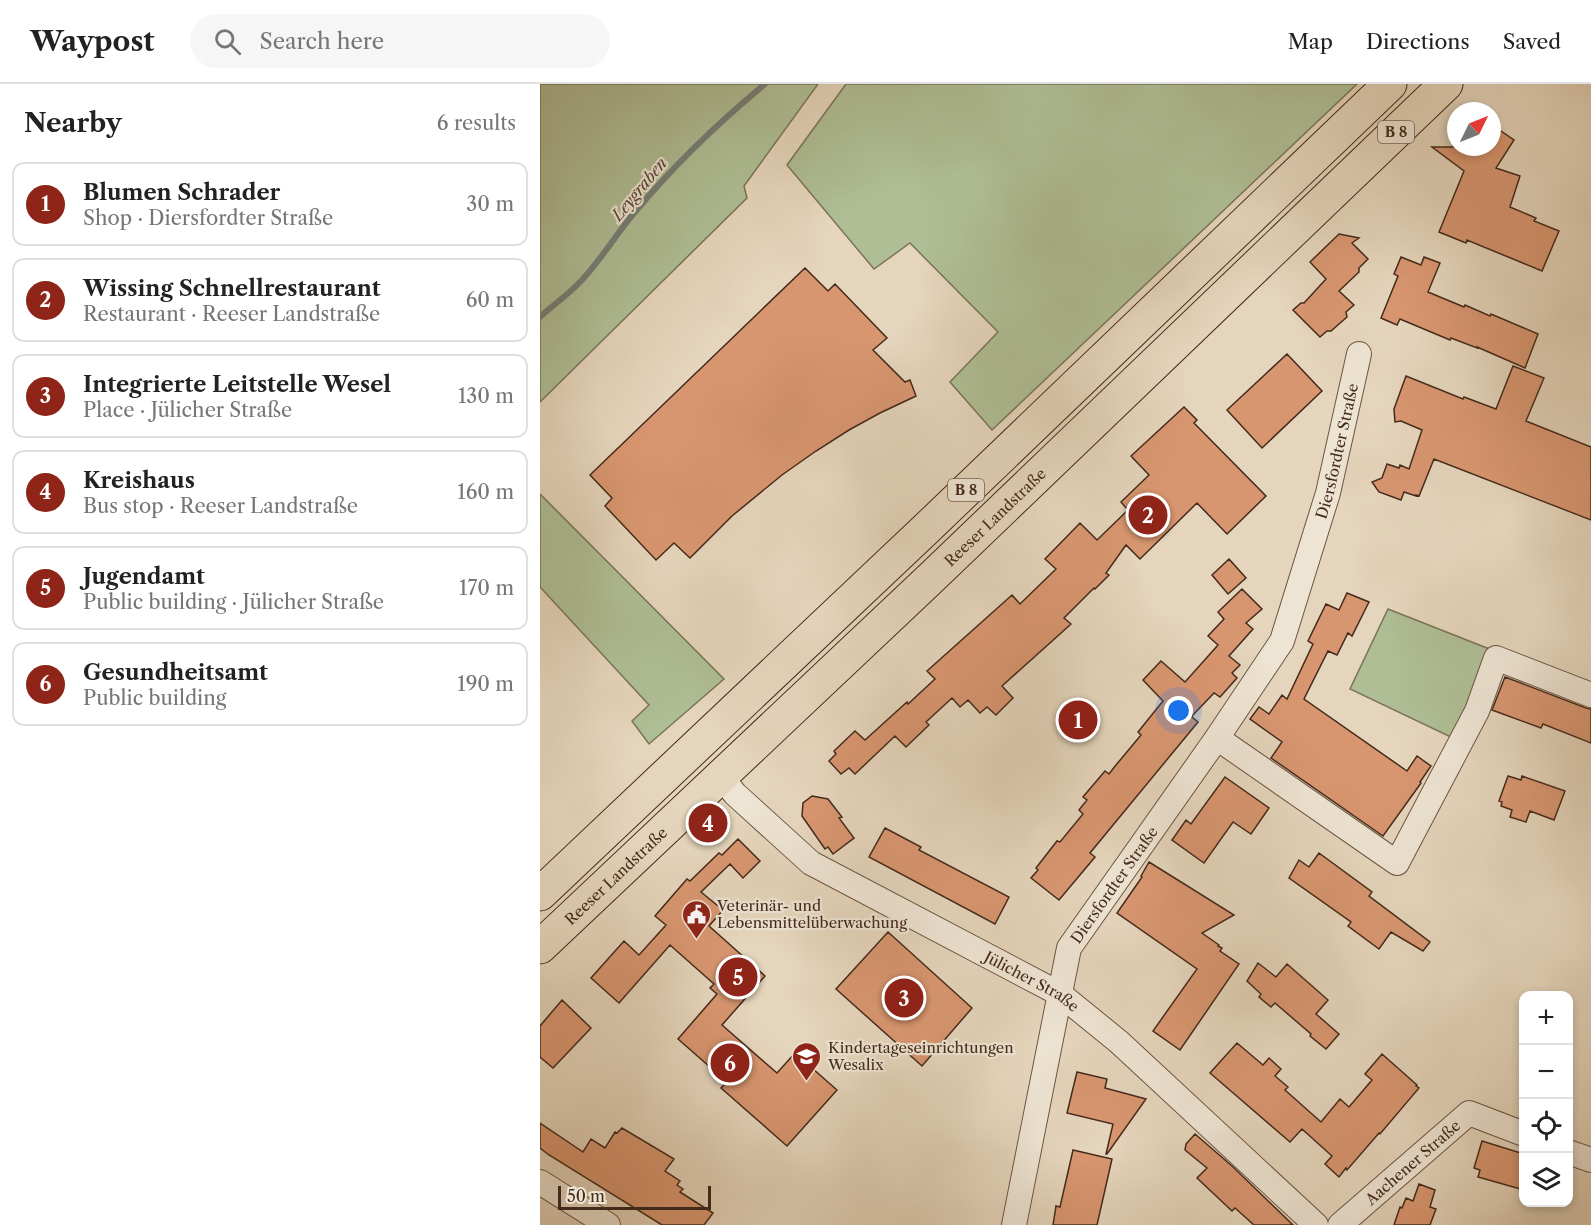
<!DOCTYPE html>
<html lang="en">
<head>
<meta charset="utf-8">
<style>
	:root { --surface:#fff; --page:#f6f6f6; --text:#222; --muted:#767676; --line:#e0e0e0; --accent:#8f2418 }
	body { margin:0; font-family:"Libre Caslon Text",serif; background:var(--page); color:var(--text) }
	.controls { position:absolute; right:18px; bottom:18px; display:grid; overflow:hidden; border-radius:12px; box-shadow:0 3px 9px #0003 }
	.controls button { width:54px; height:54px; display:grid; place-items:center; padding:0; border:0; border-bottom:2px solid var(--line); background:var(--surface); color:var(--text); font:30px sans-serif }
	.compass { position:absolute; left:907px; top:18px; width:54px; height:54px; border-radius:50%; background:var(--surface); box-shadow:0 3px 9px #0003; rotate:47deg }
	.scale { position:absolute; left:18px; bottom:15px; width:153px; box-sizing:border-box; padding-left:6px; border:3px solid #442a1b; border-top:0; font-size:16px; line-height:21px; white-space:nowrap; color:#442a1b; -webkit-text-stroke:4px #eee4d3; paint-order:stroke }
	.you { position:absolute; left:639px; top:627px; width:21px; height:21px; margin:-15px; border:4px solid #fff; border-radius:50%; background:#1a73e8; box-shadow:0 0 0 9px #1a73e833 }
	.badge { display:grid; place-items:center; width:39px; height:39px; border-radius:50%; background:var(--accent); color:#fff; font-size:20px; font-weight:700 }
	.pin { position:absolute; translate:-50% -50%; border:3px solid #fff; box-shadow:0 2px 6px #0006 }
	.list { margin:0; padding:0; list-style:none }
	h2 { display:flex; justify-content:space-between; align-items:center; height:78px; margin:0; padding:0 24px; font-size:26px }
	h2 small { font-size:20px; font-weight:400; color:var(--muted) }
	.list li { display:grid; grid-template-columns:39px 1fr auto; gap:18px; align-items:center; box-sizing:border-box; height:84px; margin:0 12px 12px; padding:0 12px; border:2px solid var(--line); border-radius:12px }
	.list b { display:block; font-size:22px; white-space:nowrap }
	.list p { margin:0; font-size:20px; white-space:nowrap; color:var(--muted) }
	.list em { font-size:20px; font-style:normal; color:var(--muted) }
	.icon { flex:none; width:33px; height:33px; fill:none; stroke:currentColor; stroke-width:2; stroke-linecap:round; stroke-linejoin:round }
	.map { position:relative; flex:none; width:1051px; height:1141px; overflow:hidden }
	header { display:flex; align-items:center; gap:36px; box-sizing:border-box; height:84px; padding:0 30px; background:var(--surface); border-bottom:2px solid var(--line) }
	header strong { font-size:28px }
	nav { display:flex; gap:33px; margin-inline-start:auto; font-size:21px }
	.search { width:420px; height:54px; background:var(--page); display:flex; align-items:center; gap:15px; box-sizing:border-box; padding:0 21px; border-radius:33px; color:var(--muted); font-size:22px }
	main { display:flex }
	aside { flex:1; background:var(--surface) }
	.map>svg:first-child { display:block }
	.green { fill:#afbe95; stroke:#7a7458; stroke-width:1.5 }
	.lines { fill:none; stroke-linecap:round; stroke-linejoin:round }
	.stream { stroke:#757f77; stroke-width:6 }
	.building { fill:#d89670; stroke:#442a1b; stroke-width:1.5 }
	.street-casing { stroke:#6c5543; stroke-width:26 }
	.primary-casing { stroke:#442a1b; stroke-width:35 }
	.street { stroke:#eee4d3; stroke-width:24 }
	.primary { stroke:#e5d5bc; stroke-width:33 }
	.labels { text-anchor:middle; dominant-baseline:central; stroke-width:4.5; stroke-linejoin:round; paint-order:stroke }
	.shield { fill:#eee4d3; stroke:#776252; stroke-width:1.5 }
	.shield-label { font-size:14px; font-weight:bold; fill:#442a1b }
	.street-label { font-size:15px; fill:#442a1b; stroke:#eee4d3 }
	.poi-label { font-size:15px; fill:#442a1b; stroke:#eee4d3; text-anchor:start }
	.water-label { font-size:16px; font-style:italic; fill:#54463a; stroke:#eee4d3 }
</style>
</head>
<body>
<header>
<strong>Waypost</strong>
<div class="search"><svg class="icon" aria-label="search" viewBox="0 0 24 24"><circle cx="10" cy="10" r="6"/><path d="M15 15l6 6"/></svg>Search here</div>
<nav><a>Map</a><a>Directions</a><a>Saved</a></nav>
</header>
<main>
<aside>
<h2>Nearby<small>6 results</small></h2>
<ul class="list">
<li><span class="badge">1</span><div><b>Blumen Schrader</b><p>Shop · Diersfordter Straße</p></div><em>30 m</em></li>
<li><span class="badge">2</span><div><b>Wissing Schnellrestaurant</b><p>Restaurant · Reeser Landstraße</p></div><em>60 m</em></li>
<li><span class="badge">3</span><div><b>Integrierte Leitstelle Wesel</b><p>Place · Jülicher Straße</p></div><em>130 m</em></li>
<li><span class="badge">4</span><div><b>Kreishaus</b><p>Bus stop · Reeser Landstraße</p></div><em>160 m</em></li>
<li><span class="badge">5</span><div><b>Jugendamt</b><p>Public building · Jülicher Straße</p></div><em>170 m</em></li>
<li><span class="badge">6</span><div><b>Gesundheitsamt</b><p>Public building</p></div><em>190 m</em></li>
</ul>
</aside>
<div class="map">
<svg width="1051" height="1141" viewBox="0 0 1051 1141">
	<rect width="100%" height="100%" fill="#e5d5bc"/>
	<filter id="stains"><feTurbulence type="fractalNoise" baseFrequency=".00333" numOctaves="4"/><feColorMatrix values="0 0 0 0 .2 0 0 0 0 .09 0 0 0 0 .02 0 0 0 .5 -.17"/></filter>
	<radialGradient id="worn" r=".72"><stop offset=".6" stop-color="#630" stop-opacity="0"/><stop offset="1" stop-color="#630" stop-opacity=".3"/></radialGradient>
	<path class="green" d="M0,0H278L204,102L207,114L0,318Z
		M306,0H817L452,346L410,298L458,248L370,159L334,185L247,81Z
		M0,410L184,595L109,660L92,637L109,621L0,503Z
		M848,525L952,566L915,655L810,605Z"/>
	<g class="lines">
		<path class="stream" d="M0,233C13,221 29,210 41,197C61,176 76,150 95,128C134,81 178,39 225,0"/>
	</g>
	<path class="building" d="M958,45L974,56L956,84L980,92L970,123L996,134L994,137L1019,147L1002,187L927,156L926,159L899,148L924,87L892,63H952V54Z
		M799,150L819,154L812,159L828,175L819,184V188L799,207L814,221L806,228L807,233L791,247H787L780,253L753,226L761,219H764L786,195L770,178Z
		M861,173L881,181L884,173L900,179L888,208L924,223L925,221L950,232L951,230L998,250L985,284L937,263V264L911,254L910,256L860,235L857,241L841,234L858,192L854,190Z
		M265,184L288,207L295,200L347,254L333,266L365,298L370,296L376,312L340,329L309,346L276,367L242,391L192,432L150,474L134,459L116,476L65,422L72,414L50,391Z
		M747,270L782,307L722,364L687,326Z
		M973,282L1004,294L986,337L1051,363V436L894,375L879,412L876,411V412L864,408L861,416L839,408L832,398L842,394L847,380L859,384L860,381L869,385L882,346L861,337L855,338L854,325L866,292L923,315L924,313L956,325Z
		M644,323L657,336L654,339L726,412L687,450L657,419L600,475L586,461L566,489L569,491L555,505L554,504L524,534L531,540L462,602L473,614L456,631L447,623L440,629L428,616L420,623L412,614L386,638L389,641L366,663L355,652L315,690L309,684L301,690L289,677L296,670L294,667L315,647L325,656L367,618L368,620L395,595L387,587L472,511L480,520L516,485L505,475L540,439L557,456L588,426L581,418L609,391L591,372Z
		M689,475L706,494L688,510L672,491Z
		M702,505L722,525L706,539L713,545L689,572L700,581L692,589L697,594L680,613L674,609L653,631L652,633L658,638L550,769L555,773L519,816L491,794L498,786L496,784L517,757L520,758L543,730L539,726L547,716L543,713L565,687L569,690L576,681L601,651L598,648L623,617L603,596L621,577L645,598L678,561L668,552L684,535L678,528Z
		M807,509L829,518L812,552L808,549L797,571L788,567L764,615L867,687L877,672L891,682L880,698L881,699L843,752L731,674L742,658L710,635L719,623L729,630L742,611L747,615L773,560L768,557L786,520L799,526Z
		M965,593L1046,624L1051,625V659L1003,640L1001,644L952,626Z
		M535,618L556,640L542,654L521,632Z
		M968,692L981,696L982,692L1025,707L1014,736L990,727L986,738L970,733L972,726L961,722L962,718L959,717Z
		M685,693L729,724L711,750L693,738L664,779L632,756L646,736L651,740Z
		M272,712L288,715L302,733L299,734L314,754L293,770L288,763L285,765L262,732L263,719Z
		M345,744L381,763L379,766L469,813L455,840L329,773Z
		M198,755L220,777L203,794L190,780L161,808L183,826L169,842L225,892L182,941L237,989L255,969L297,1006L247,1062L181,1004L187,998L138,955L177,910L170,904L174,900L130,861L79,919L51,894L84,857L99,871L126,841L115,832L147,795L150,797L179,769L182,771Z
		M779,769L832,808L829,812L890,858L883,867L851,848L839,865L808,842L811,838L749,794L759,776L769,783Z
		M609,778L694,831L662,849L679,861L678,862L682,864L680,867L699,880L640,966L613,947L657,885L577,829L602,793L601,792Z
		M348,848L432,924L382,982L296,905Z
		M718,879L736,893L747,880L788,916L776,930L799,950L786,965L770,952L771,950L735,919L731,923L719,913L721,910L707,897Z
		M22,916L51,944L13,984L0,973V942Z
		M697,959L723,981L729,974L741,985L735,992L748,1003L745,1006L781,1038L800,1015L809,1023L832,996L825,990L842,970L877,1001L876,1002L879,1004L840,1050L839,1049L807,1086L806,1084L799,1093L785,1080L792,1072L762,1045L750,1058L670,989Z
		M537,988L567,995L565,1004L606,1015L567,1070H566L573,1040L527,1029Z
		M0,1039L43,1068L51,1055L65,1064L75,1048L77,1049L82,1044L134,1075L125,1087L140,1097L137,1101L143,1105L140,1108L173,1129L164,1141H122L9,1071L0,1064Z
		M655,1050L692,1082L753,1141H714L695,1124L692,1127L657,1094L667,1084L645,1066L646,1060Z
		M942,1057L984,1070V1106L938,1093L940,1086L934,1084Z
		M533,1066L572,1075L557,1141H513L516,1122L520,1123Z
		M879,1100L895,1106L890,1123L896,1125L890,1141H854L860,1123L862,1124L866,1114L873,1117Z"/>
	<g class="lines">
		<defs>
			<g id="street">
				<path d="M677,654L857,779L937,627L956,574L1051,611"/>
				<path id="s1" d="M181,692L195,710L271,779L520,910L579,958L776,1141"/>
				<path d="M1028,1068L1051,1076"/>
				<path d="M0,1098L68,1141"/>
				<path id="s2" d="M474,1141L529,864L677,654L742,557L788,409L819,270"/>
				<path id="s3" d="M800,1141L929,1029L984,1050"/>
			</g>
			<g id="primary">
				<path d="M0,810L386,445L850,0"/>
				<path id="s4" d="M0,863L391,494L906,0"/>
			</g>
		</defs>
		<use href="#street" class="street-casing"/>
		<use href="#primary" class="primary-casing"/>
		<use href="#street" class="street"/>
		<use href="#primary" class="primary"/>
	</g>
	<defs>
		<symbol id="civic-pin" viewBox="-11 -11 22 30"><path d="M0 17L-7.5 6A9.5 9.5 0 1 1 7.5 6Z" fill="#8f2418" stroke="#eee4d3"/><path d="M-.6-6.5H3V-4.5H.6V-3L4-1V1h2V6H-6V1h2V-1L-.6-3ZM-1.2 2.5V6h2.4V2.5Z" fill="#fff"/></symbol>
		<symbol id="school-pin" viewBox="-11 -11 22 30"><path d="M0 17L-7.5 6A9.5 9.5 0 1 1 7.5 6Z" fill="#8f2418" stroke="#eee4d3"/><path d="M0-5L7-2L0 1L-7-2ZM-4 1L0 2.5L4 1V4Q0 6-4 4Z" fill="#fff"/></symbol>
	</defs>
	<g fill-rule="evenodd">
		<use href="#civic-pin" x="140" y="814" width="33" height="45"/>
		<use href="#school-pin" x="250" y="956" width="33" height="45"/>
	</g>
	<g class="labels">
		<g class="shield">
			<rect x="838" y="37" width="36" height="22" rx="4.5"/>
			<rect x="408" y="395" width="36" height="22" rx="4.5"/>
		</g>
		<g class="shield-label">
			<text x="856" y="48">B 8</text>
			<text x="426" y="406">B 8</text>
		</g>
		<g class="street-label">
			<text stroke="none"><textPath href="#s2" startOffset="854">Diersfordter Straße</textPath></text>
			<text stroke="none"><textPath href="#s4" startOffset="626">Reeser Landstraße</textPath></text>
			<text stroke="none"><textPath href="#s4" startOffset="104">Reeser Landstraße</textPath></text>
			<text stroke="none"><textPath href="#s2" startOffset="360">Diersfordter Straße</textPath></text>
			<text stroke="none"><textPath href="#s1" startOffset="376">Jülicher Straße</textPath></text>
			<text stroke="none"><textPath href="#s3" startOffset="96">Aachener Straße</textPath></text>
		</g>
		<g class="poi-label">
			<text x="177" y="821">Veterinär- und<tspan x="177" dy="17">Lebensmittelüberwachung</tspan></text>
			<text x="288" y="963">Kindertageseinrichtungen<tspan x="288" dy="17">Wesalix</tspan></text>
		</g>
		<g class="water-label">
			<text transform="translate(99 105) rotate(-50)">Leygraben</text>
		</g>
	</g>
	<rect width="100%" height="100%" filter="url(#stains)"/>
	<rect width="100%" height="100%" fill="url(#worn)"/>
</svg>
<div class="controls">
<button>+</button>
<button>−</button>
<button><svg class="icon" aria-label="locate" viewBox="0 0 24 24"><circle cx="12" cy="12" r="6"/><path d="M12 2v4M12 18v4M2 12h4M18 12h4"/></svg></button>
<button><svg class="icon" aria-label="layers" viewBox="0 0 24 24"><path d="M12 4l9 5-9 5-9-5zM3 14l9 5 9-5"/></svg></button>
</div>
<svg class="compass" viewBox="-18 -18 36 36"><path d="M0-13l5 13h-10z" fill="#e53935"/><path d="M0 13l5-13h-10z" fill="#767676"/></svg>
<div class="scale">50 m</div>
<div class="you"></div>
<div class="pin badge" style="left:538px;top:636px">1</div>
<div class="pin badge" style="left:608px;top:431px">2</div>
<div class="pin badge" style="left:364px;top:914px">3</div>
<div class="pin badge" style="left:168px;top:739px">4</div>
<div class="pin badge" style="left:198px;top:893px">5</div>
<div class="pin badge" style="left:190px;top:979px">6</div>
</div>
</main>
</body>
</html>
